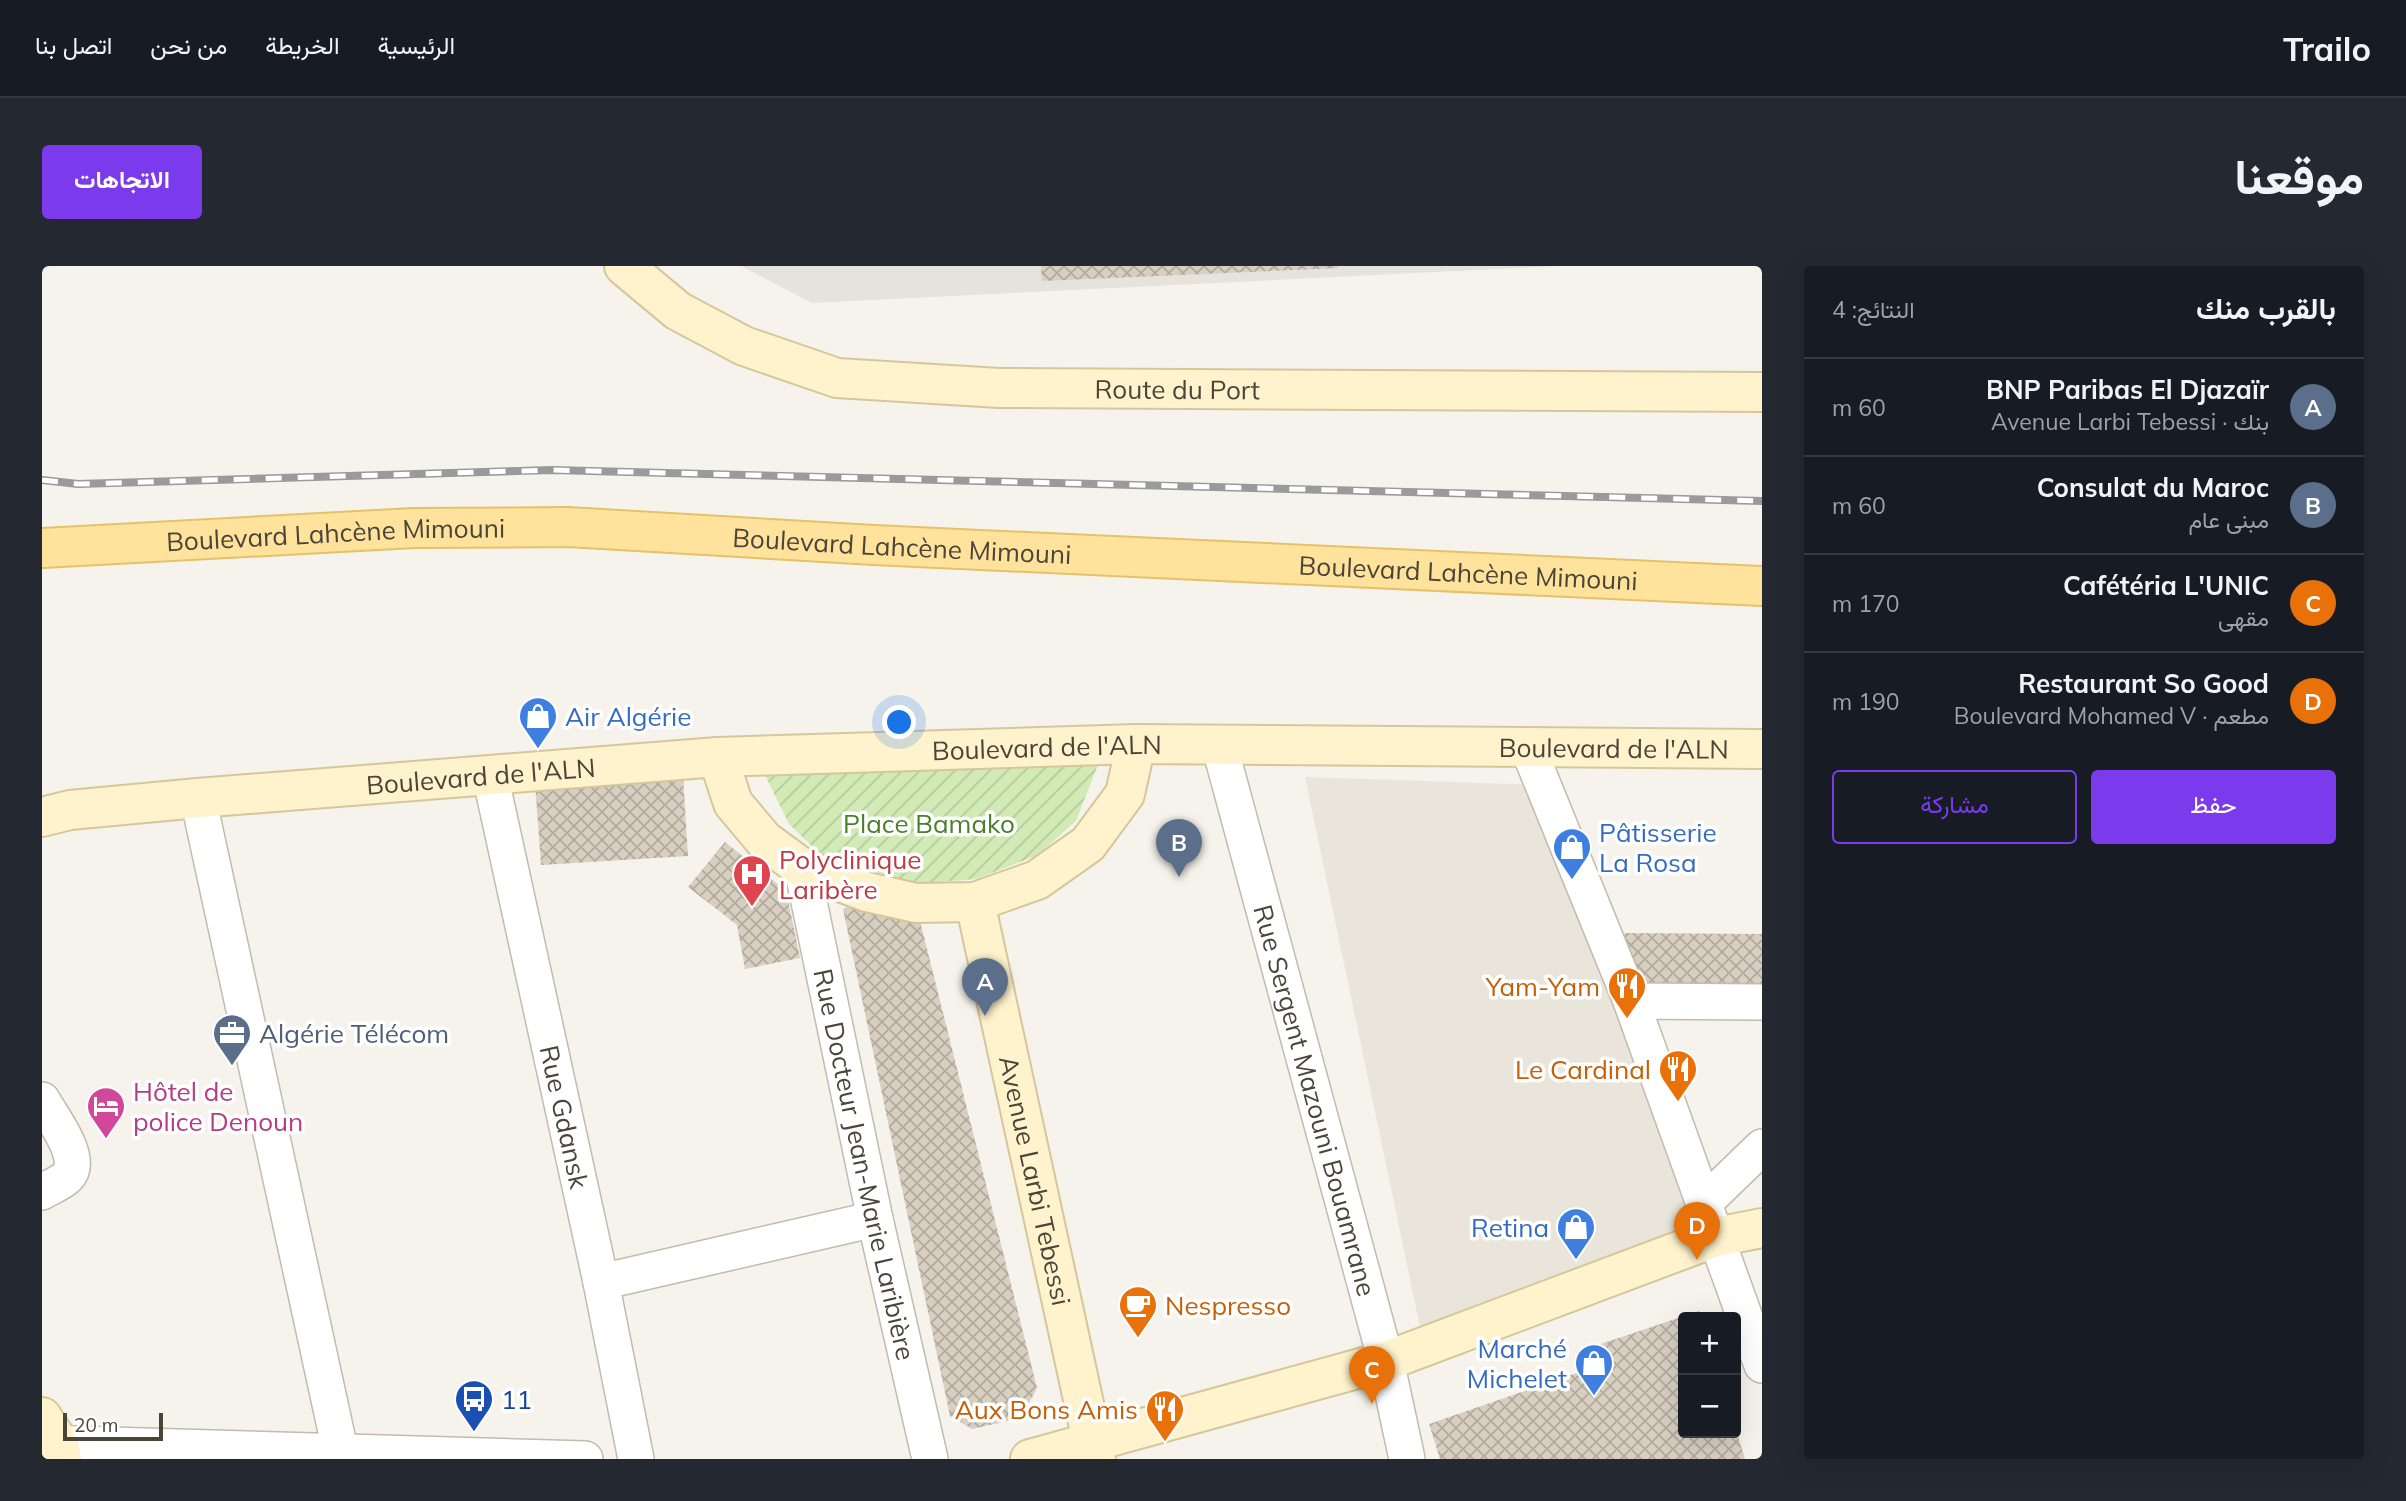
<!DOCTYPE html>
<html lang="ar">
<head>
<meta charset="utf-8">
<style>
	:root { --surface:#171b24; --page:#242831; --text:#f1f3f6; --muted:#9ea1a6; --line:#363941; --accent:#7c3aed }
	body { margin:0; font-family:Mulish,Vazirmatn,sans-serif; background:var(--page); color:var(--text); direction:rtl }
	.controls { position:absolute; right:21px; bottom:21px; display:grid; overflow:hidden; border-radius:7px; box-shadow:0 7px 28px #0002 }
	.controls button { width:63px; height:63px; display:grid; place-items:center; padding:0; border:0; border-bottom:2px solid var(--line); background:var(--surface); color:var(--text); font:35px sans-serif }
	.scale { position:absolute; left:21px; bottom:18px; width:100px; box-sizing:border-box; padding-left:7px; border:4px solid #4b4439; border-top:0; font-size:19px; line-height:24px; white-space:nowrap; color:#4b4439; -webkit-text-stroke:5px #fff; paint-order:stroke }
	.you { position:absolute; left:858px; top:457px; width:24px; height:24px; margin:-18px; border:5px solid #fff; border-radius:50%; background:#1a73e8; box-shadow:0 0 0 10px #1a73e833 }
	.badge { display:grid; place-items:center; width:46px; height:46px; border-radius:50%; background:var(--accent); color:#fff; font-size:23px; font-weight:700 }
	.pin { position:absolute; translate:-50% -58px; filter:drop-shadow(0 2px 4px #0008) }
	.pin::after { content:''; position:absolute; top:37px; width:24px; height:21px; background:inherit; clip-path:polygon(0 0,100% 0,50% 100%) }
	.list { margin:0; padding:0; list-style:none }
	h2 { display:flex; justify-content:space-between; align-items:center; height:91px; margin:0; padding:0 28px; font-size:30px }
	h2 small { font-size:23px; font-weight:400; color:var(--muted) }
	.list li { display:grid; grid-template-columns:46px 1fr auto; gap:21px; align-items:center; box-sizing:border-box; height:98px; padding:0 28px; border-top:2px solid var(--line) }
	.list b { display:block; font-size:26px; white-space:nowrap }
	.list p { margin:0; font-size:23px; white-space:nowrap; color:var(--muted) }
	.list em { font-size:23px; font-style:normal; color:var(--muted) }
	.actions { display:flex; gap:14px; padding:21px 28px }
	.actions a { flex:1; padding:16px 0; border:2px solid var(--accent); border-radius:7px; text-align:center; font-size:24px; color:var(--accent) }
	.actions .main { background:var(--accent); color:#fff }
	.map { position:relative; flex:none; width:1720px; height:1193px; overflow:hidden; direction:ltr; border-radius:7px }
	header { display:flex; align-items:center; gap:42px; box-sizing:border-box; height:98px; padding:0 35px; background:var(--surface); border-bottom:2px solid var(--line) }
	header strong { font-size:33px }
	nav { display:flex; gap:38px; margin-inline-start:auto; font-size:24px }
	.intro { display:flex; align-items:center; justify-content:space-between; box-sizing:border-box; height:168px; padding:0 42px }
	h1 { margin:0; font-size:49px }
	.button { padding:18px 32px; border-radius:7px; background:var(--accent); color:#fff; font-size:24px; font-weight:700 }
	main { display:flex; gap:42px; padding:0 42px }
	aside { flex:1; background:var(--surface); border-radius:7px; box-shadow:0 7px 28px #0002 }
	.map>svg:first-child { display:block }
	.residential { fill:#eae5da }
	.industrial { fill:#e6e2dd }
	.garden { fill:url(#garden-furrows) }
	.building { fill:url(#building-cross-hatch) }
	.lines { fill:none; stroke-linecap:round; stroke-linejoin:round }
	.street-casing { stroke:#c2bbae; stroke-width:38 }
	.secondary-casing { stroke:#d6c79b; stroke-width:42 }
	.primary-casing { stroke:#e6c16a; stroke-width:42 }
	.street { stroke:#fff; stroke-width:35 }
	.secondary { stroke:#fff3cd; stroke-width:38 }
	.primary { stroke:#ffe39c; stroke-width:38 }
	.rail-casing { stroke:#9a9a9a; stroke-width:8 }
	.rail { stroke:#fff; stroke-width:5; stroke-dasharray:16; stroke-linecap:butt }
	.labels { text-anchor:middle; dominant-baseline:central; stroke-width:7; stroke-linejoin:round; paint-order:stroke }
	.street-label { font-size:26px; fill:#4b4439; stroke:#fff }
	.shop-label { font-size:26px; fill:#366cbe; stroke:#fff; text-anchor:start }
	.park-label { font-size:26px; fill:#4a7f2a; stroke:#fff }
	.health-label { font-size:26px; fill:#be3a42; stroke:#fff; text-anchor:start }
	.food-label { font-size:26px; fill:#c56008; stroke:#fff; text-anchor:end }
	.service-label { font-size:26px; fill:#4e5e75; stroke:#fff; text-anchor:start }
	.hotel-label { font-size:26px; fill:#b23c85; stroke:#fff; text-anchor:start }
	.transit-label { font-size:26px; fill:#164399; stroke:#fff; text-anchor:start }
</style>
</head>
<body>
<header>
<strong>Trailo</strong>
<nav><a>الرئيسية</a><a>الخريطة</a><a>من نحن</a><a>اتصل بنا</a></nav>
</header>
<div class="intro"><h1>موقعنا</h1><a class="button">الاتجاهات</a></div>
<main>
<aside>
<h2>بالقرب منك<small>النتائج: 4</small></h2>
<ul class="list">
<li><span class="badge" style="background:#5c6f8a">A</span><div><b>BNP Paribas El Djazaïr</b><p>بنك · Avenue Larbi Tebessi</p></div><em>60 m</em></li>
<li><span class="badge" style="background:#5c6f8a">B</span><div><b>Consulat du Maroc</b><p>مبنى عام</p></div><em>60 m</em></li>
<li><span class="badge" style="background:#e8710a">C</span><div><b>Cafétéria L'UNIC</b><p>مقهى</p></div><em>170 m</em></li>
<li><span class="badge" style="background:#e8710a">D</span><div><b>Restaurant So Good</b><p>مطعم · Boulevard Mohamed V</p></div><em>190 m</em></li>
</ul>
<div class="actions"><a class="main">حفظ</a><a>مشاركة</a></div>
</aside>
<div class="map">
<svg width="1720" height="1193" viewBox="0 0 1720 1193">
	<defs>
		<pattern id="garden-furrows" width="10" height="10" patternUnits="userSpaceOnUse" patternTransform="scale(1.75)"><rect width="10" height="10" fill="#d2eab5"/><path d="M-1 1l2-2M0 10L10 0M9 11l2-2" fill="none" stroke="#b6ca9c"/></pattern>
		<pattern id="building-cross-hatch" width="8" height="8" patternUnits="userSpaceOnUse" patternTransform="scale(1.75)"><rect width="8" height="8" fill="#d8cfc1"/><path d="M0 0l8 8M0 8l8-8" fill="none" stroke="#b1aa9e"/></pattern>
	</defs>
	<rect width="100%" height="100%" fill="#f6f3ec"/>
	<path class="residential" d="M1263,511L1496,519L1648,956L1382,1080Z"/>
	<path class="industrial" d="M699,0H1515L770,37Z"/>
	<path class="garden" d="M1059,491L1034,555L996,589L934,613L887,617L822,611L777,587L747,558L720,503Z"/>
	<path class="building" d="M999,0H1296V2L1000,15Z
		M640,494L646,590L499,599L492,503Z
		M683,576L744,625L758,692L703,703L695,659L646,621Z
		M813,637L878,655L995,1122L979,1152L930,1163L908,1150L801,643Z
		M1582,667L1720,668V731H1600Z
		M1657,1045L1659,1051H1641V1167H1695L1703,1193H1398L1387,1158L1540,1105L1535,1086Z"/>
	<g class="lines">
		<defs>
			<g id="street">
				<path id="s1" d="M1177,478L1344,1095L1365,1193"/>
				<path d="M1486,482L1589,735L1720,1099"/>
				<path id="s2" d="M448,509L559,1016L594,1193"/>
				<path d="M156,532L300,1193"/>
				<path id="s3" d="M760,602L833,953L888,1193"/>
				<path d="M1589,735L1720,736"/>
				<path d="M0,834C10,852 43,893 25,911C19,917 8,921 0,926"/>
				<path d="M1662,937L1720,881"/>
				<path d="M559,1016L833,953"/>
				<path d="M0,1177L543,1193"/>
			</g>
			<g id="secondary">
				<path id="s4" d="M582,0L636,45L702,80L795,112L957,122L1720,126"/>
				<path d="M676,491L691,537L722,574L760,602L825,626L874,637L933,636L995,614L1046,578L1083,528L1094,478"/>
				<path id="s5" d="M0,551L28,544L156,532L676,491L1094,478L1720,483"/>
				<path id="s6" d="M933,636L1054,1193"/>
				<path d="M0,1151L17,1177L20,1193"/>
				<path d="M988,1193L1344,1095L1674,971L1720,962"/>
			</g>
			<g id="primary">
				<path id="s7" d="M0,282L372,262L526,261L832,279L1720,320"/>
			</g>
		</defs>
		<use href="#street" class="street-casing"/>
		<use href="#secondary" class="secondary-casing"/>
		<use href="#primary" class="primary-casing"/>
		<use href="#street" class="street"/>
		<use href="#secondary" class="secondary"/>
		<use href="#primary" class="primary"/>
		<defs>
			<path id="rail" d="M0,214L36,218L510,204L1720,235"/>
		</defs>
		<use href="#rail" class="rail-casing"/>
		<use href="#rail" class="rail"/>
	</g>
	<defs>
		<symbol id="shop-pin" viewBox="-11 -11 22 30"><path d="M0 17L-7.5 6A9.5 9.5 0 1 1 7.5 6Z" fill="#3f7fe0" stroke="#fff"/><path d="M-5-2.5h2.3a2.7 3.5 0 0 1 5.4 0H5L5.5 6h-11ZM-1.5-2.5h3a1.5 2.3 0 0 0-3 0Z" fill="#fff"/></symbol>
		<symbol id="hospital-pin" viewBox="-11 -11 22 30"><path d="M0 17L-7.5 6A9.5 9.5 0 1 1 7.5 6Z" fill="#e0444e" stroke="#fff"/><path d="M-5-5h3v3.5h4V-5h3V5h-3V1.5h-4V5h-3Z" fill="#fff"/></symbol>
		<symbol id="restaurant-pin" viewBox="-11 -11 22 30"><path d="M0 17L-7.5 6A9.5 9.5 0 1 1 7.5 6Z" fill="#e8710a" stroke="#fff"/><path d="M-5-6h1v4h1v-4h1v4h1v-4h1v5L-1.5 .5V6h-2V.5L-5-1ZM5-6V6H3V1.5H1.5Q1.5-4 5-6Z" fill="#fff"/></symbol>
		<symbol id="office-pin" viewBox="-11 -11 22 30"><path d="M0 17L-7.5 6A9.5 9.5 0 1 1 7.5 6Z" fill="#5c6f8a" stroke="#fff"/><path d="M-6-3h4V-5.5h4V-3h4V5H-6ZM-1-4.5V-3h2v-1.5ZM-6 0V1H6V0Z" fill="#fff"/></symbol>
		<symbol id="hotel-pin" viewBox="-11 -11 22 30"><path d="M0 17L-7.5 6A9.5 9.5 0 1 1 7.5 6Z" fill="#d1479c" stroke="#fff"/><path d="M-6-4.5h1.5V1H6V5H4.5V3h-9V5H-6ZM-4 0a1.8 1.8 0 1 1 3.6 0ZM.5 0V-2.5h3Q6-2.5 6 0Z" fill="#fff"/></symbol>
		<symbol id="cafe-pin" viewBox="-11 -11 22 30"><path d="M0 17L-7.5 6A9.5 9.5 0 1 1 7.5 6Z" fill="#e8710a" stroke="#fff"/><path d="M-5.5-4.5H6V0H3Q3 3.5 0 3.5H-2.5Q-5.5 3.5-5.5 0ZM3-3.2v2h1.7v-2ZM-6 4.5H4V6H-6Z" fill="#fff"/></symbol>
		<symbol id="bus-pin" viewBox="-11 -11 22 30"><path d="M0 17L-7.5 6A9.5 9.5 0 1 1 7.5 6Z" fill="#1a4fb4" stroke="#fff"/><path d="M-5-6H5V4H4V6H2V4H-2V6H-4V4H-5ZM-3.5-4V0h7V-4ZM-3.5 1.2v1.5H-2V1.2ZM2 1.2v1.5H3.5V1.2Z" fill="#fff"/></symbol>
	</defs>
	<g fill-rule="evenodd">
		<use href="#shop-pin" x="474" y="428" width="44" height="60"/>
		<use href="#shop-pin" x="1508" y="559" width="44" height="60"/>
		<use href="#hospital-pin" x="688" y="586" width="44" height="60"/>
		<use href="#restaurant-pin" x="1563" y="698" width="44" height="60"/>
		<use href="#office-pin" x="168" y="745" width="44" height="60"/>
		<use href="#restaurant-pin" x="1614" y="781" width="44" height="60"/>
		<use href="#hotel-pin" x="42" y="818" width="44" height="60"/>
		<use href="#shop-pin" x="1512" y="939" width="44" height="60"/>
		<use href="#cafe-pin" x="1074" y="1017" width="44" height="60"/>
		<use href="#shop-pin" x="1530" y="1075" width="44" height="60"/>
		<use href="#bus-pin" x="410" y="1111" width="44" height="60"/>
		<use href="#restaurant-pin" x="1101" y="1121" width="44" height="60"/>
	</g>
	<g class="labels">
		<g class="street-label">
			<text stroke="none"><textPath href="#s4" startOffset="584">Route du Port</textPath></text>
			<text stroke="none"><textPath href="#s7" startOffset="294">Boulevard Lahcène Mimouni</textPath></text>
			<text stroke="none"><textPath href="#s7" startOffset="861">Boulevard Lahcène Mimouni</textPath></text>
			<text stroke="none"><textPath href="#s7" startOffset="1428">Boulevard Lahcène Mimouni</textPath></text>
			<text stroke="none"><textPath href="#s5" startOffset="1008">Boulevard de l'ALN</textPath></text>
			<text stroke="none"><textPath href="#s5" startOffset="1575">Boulevard de l'ALN</textPath></text>
			<text stroke="none"><textPath href="#s5" startOffset="441">Boulevard de l'ALN</textPath></text>
			<text stroke="none"><textPath href="#s1" startOffset="369">Rue Sergent Mazouni Bouamrane</textPath></text>
			<text stroke="none"><textPath href="#s2" startOffset="350">Rue Gdansk</textPath></text>
			<text stroke="none"><textPath href="#s3" startOffset="303">Rue Docteur Jean-Marie Laribière</textPath></text>
			<text stroke="none"><textPath href="#s6" startOffset="285">Avenue Larbi Tebessi</textPath></text>
		</g>
		<g class="shop-label">
			<text x="523" y="450">Air Algérie</text>
			<text x="1557" y="566">Pâtisserie<tspan x="1557" dy="30">La Rosa</tspan></text>
			<text x="1507" y="961" text-anchor="end">Retina</text>
			<text x="1525" y="1082" text-anchor="end">Marché<tspan x="1525" dy="30">Michelet</tspan></text>
		</g>
		<g class="park-label">
			<text x="887" y="557">Place Bamako</text>
		</g>
		<g class="health-label">
			<text x="737" y="593">Polyclinique<tspan x="737" dy="30">Laribère</tspan></text>
		</g>
		<g class="food-label">
			<text x="1558" y="720">Yam-Yam</text>
			<text x="1609" y="803">Le Cardinal</text>
			<text x="1123" y="1039" text-anchor="start">Nespresso</text>
			<text x="1096" y="1143">Aux Bons Amis</text>
		</g>
		<g class="service-label">
			<text x="217" y="767">Algérie Télécom</text>
		</g>
		<g class="hotel-label">
			<text x="91" y="825">Hôtel de<tspan x="91" dy="30">police Denoun</tspan></text>
		</g>
		<g class="transit-label">
			<text x="459" y="1133">11</text>
		</g>
	</g>
</svg>
<div class="controls">
<button>+</button>
<button>−</button>
</div>
<div class="scale">20 m</div>
<div class="you"></div>
<div class="pin badge" style="left:943px;top:750px;background:#5c6f8a">A</div>
<div class="pin badge" style="left:1137px;top:611px;background:#5c6f8a">B</div>
<div class="pin badge" style="left:1330px;top:1138px;background:#e8710a">C</div>
<div class="pin badge" style="left:1655px;top:994px;background:#e8710a">D</div>
</div>
</main>
</body>
</html>
